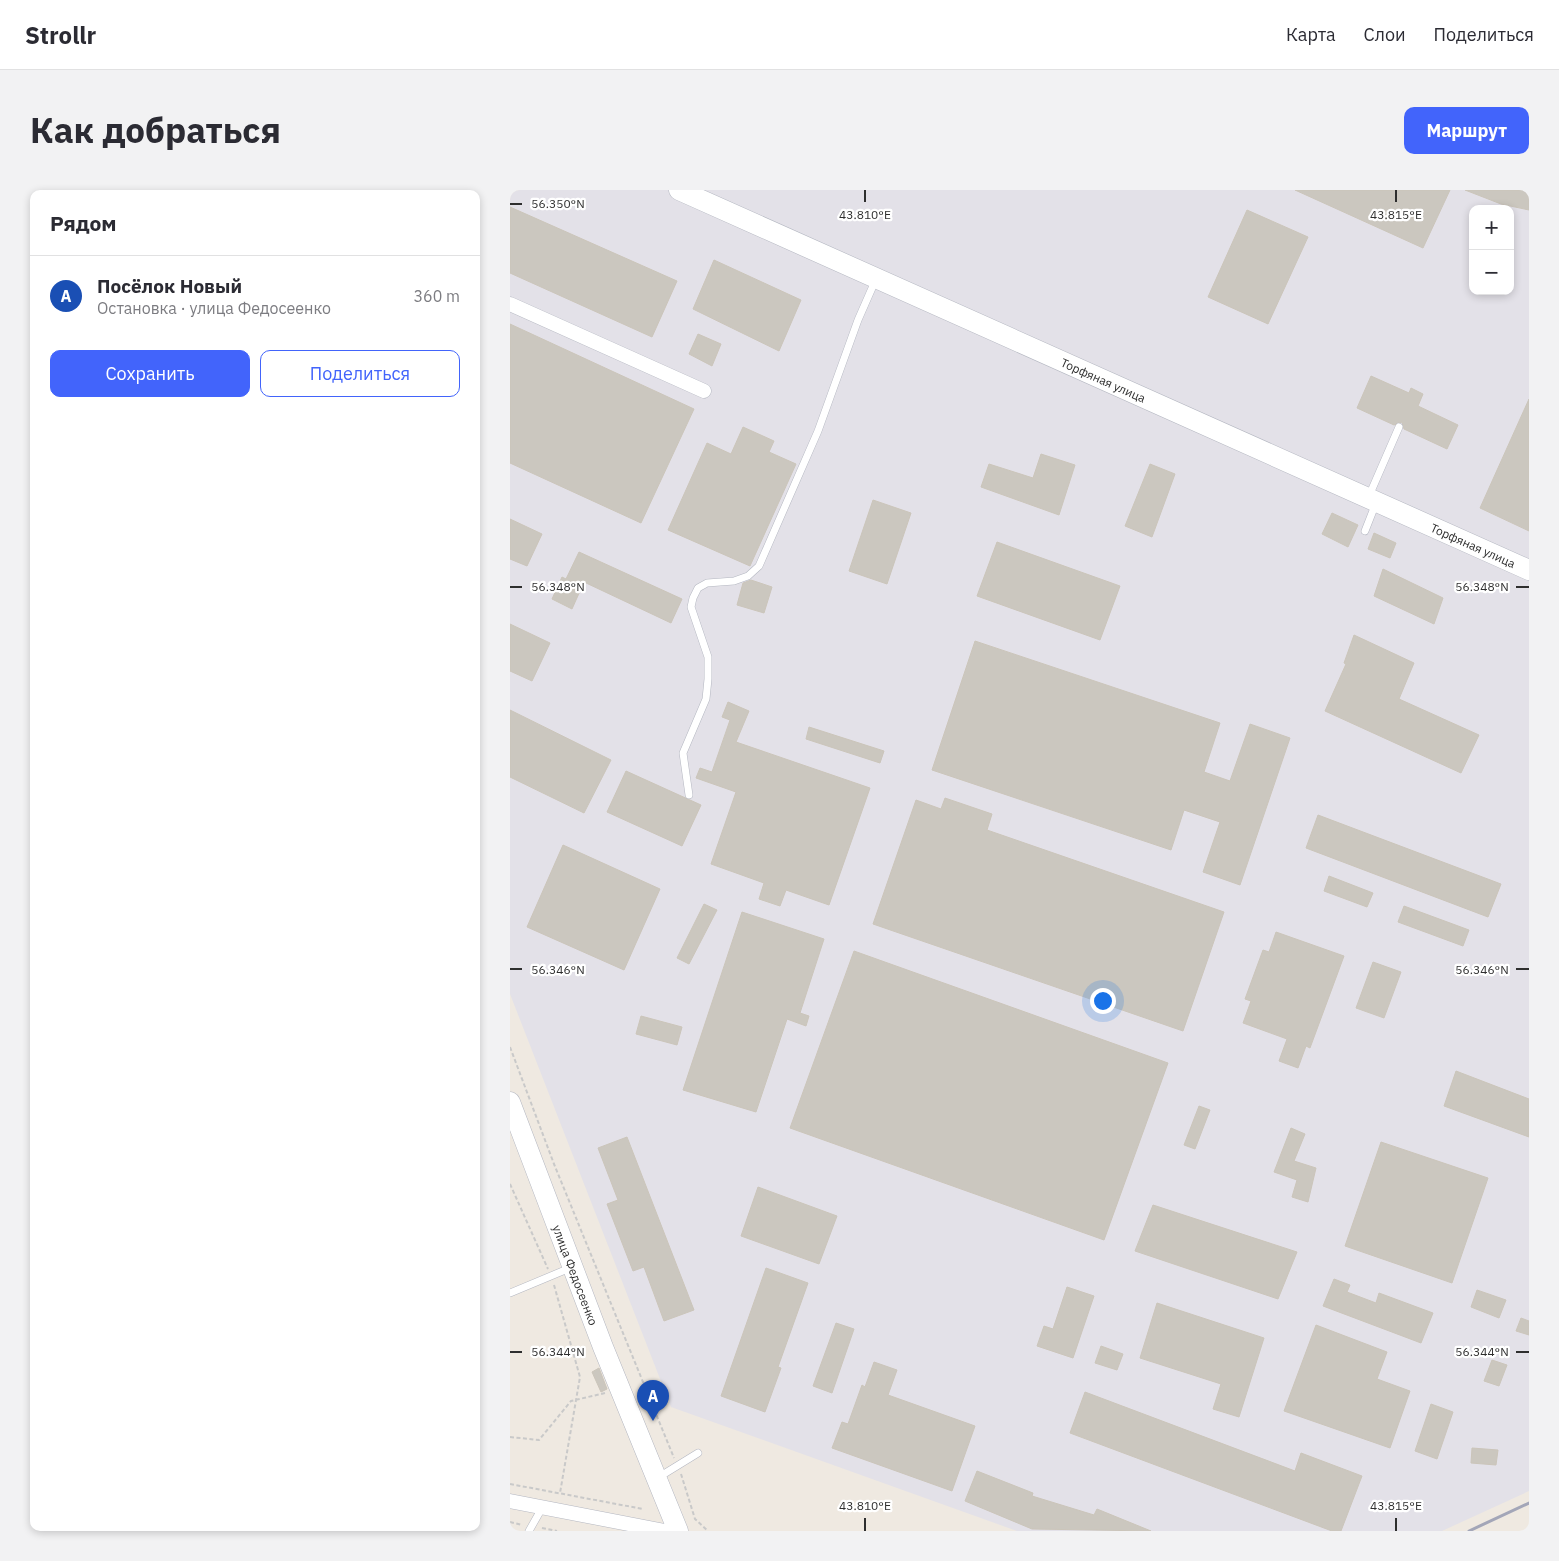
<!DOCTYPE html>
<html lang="ru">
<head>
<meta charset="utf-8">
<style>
	:root { --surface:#fff; --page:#f2f2f3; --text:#2b2b33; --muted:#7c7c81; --line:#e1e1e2; --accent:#4264fb }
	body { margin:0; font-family:"IBM Plex Sans",sans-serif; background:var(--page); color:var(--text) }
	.controls { position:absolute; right:15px; top:15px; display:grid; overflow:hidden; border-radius:10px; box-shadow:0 2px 8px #0003 }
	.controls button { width:45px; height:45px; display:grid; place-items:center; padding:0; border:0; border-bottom:1px solid var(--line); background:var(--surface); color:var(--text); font:25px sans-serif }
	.you { position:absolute; left:592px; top:810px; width:18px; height:18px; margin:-12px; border:4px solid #fff; border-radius:50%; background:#1a73e8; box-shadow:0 0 0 8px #1a73e833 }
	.badge { display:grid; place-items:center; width:32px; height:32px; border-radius:50%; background:var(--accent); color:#fff; font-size:16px; font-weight:700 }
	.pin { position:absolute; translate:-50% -41px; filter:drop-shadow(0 1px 2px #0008) }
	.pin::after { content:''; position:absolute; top:26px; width:18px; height:15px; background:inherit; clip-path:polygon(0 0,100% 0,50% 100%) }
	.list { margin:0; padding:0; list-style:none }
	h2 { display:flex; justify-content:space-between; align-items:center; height:65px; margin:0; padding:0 20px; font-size:21px }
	h2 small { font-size:16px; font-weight:400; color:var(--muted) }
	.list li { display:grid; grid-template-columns:32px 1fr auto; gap:15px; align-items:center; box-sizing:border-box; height:80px; padding:0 20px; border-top:1px solid var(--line) }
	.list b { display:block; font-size:19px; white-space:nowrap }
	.list p { margin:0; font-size:16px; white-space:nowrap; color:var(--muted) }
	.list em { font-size:16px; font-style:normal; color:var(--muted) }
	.actions { display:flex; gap:10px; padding:15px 20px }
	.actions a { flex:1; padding:11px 0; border:1px solid var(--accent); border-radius:10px; text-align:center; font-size:18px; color:var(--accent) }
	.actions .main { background:var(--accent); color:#fff }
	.map { position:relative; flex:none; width:1019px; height:1341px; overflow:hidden; border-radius:10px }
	header { display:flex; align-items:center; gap:30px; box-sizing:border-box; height:70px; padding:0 25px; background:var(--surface); border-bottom:1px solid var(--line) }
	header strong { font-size:24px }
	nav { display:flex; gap:28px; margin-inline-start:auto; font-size:18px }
	.intro { display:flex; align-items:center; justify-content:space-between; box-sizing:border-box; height:120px; padding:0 30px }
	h1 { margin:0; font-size:35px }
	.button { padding:12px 22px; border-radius:10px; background:var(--accent); color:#fff; font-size:18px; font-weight:700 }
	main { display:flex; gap:30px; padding:0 30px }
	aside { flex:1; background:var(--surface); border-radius:10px; box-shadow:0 2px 8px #0003 }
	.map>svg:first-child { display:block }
	.industrial { fill:#e3e1e8; fill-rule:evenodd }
	.building { fill:#cbc7bf; stroke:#cbc5ba }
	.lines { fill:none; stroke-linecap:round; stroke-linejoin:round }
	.lane-casing { stroke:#b4b7c1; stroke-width:8 }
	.street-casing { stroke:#b4b7c1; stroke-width:15 }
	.secondary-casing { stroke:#b4b7c1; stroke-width:21 }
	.path { stroke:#c9c9c9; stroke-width:2; stroke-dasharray:4 2.5; stroke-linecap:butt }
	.lane { stroke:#fff; stroke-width:7 }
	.street { stroke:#fff; stroke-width:14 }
	.secondary { stroke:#fff; stroke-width:20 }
	.rail { stroke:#a3a6b8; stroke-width:3 }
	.ticks { fill:none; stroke:#2e2e2e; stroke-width:2 }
	.labels { text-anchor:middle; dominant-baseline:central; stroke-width:4.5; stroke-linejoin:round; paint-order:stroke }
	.street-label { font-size:12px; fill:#2e2e2e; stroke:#fff }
	.ticks-label { font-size:12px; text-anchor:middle; fill:#2e2e2e; stroke:#fff; stroke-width:4.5; stroke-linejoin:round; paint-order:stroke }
</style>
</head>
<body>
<header>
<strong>Strollr</strong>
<nav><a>Карта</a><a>Слои</a><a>Поделиться</a></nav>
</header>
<div class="intro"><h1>Как добраться</h1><a class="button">Маршрут</a></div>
<main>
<aside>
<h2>Рядом<small></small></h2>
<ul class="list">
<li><span class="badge" style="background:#1a4fb4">A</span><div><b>Посёлок Новый</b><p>Остановка · улица Федосеенко</p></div><em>360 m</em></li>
</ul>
<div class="actions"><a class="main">Сохранить</a><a>Поделиться</a></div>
</aside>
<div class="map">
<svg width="1019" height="1341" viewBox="0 0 1019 1341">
	<rect width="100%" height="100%" fill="#efe9e1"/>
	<path class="industrial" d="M0,0H1019V1301L932,1341H507L161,1217L0,804ZM963,19H1000V101H963Z"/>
	<path class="building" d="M785,0H940L913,58Z
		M955,0H1019V20L991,14Z
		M0,17L167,91L142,147L0,83Z
		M737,20L798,47L758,134L698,107Z
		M204,70L291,110L269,161L183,119Z
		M0,134L184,219L131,333L0,273Z
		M188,144L211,154L202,176L179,164Z
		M861,186L899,203L901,198L913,204L908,216L948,235L937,259L894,239L892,232L884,235L847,218Z
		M1019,209V341L970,318Z
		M233,237L264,251L259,262L286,274L240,376L158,340L197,253L221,264Z
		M531,264L565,275L549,325L471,297L479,274L523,288Z
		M640,274L665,284L642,347L615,336Z
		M363,310L401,323L377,394L339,381Z
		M822,323L848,335L838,357L812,344Z
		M0,329L32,344L17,376L0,369Z
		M864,343L886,353L880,368L858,359Z
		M487,352L610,396L590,450L467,406Z
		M69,362L172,409L161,433L74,392L62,419L42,409L52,387L56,389Z
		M873,379L933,408L924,434L864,406Z
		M241,390L262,397L254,423L227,415L233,393Z
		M0,434L40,453L22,491L0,481Z
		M844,445L904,473L889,509L969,545L951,583L815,521L836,474L834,473Z
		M465,451L710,533L694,582L720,591L740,534L780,548L730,695L693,682L710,632L674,620L661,660L422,580Z
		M218,512L239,521L226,552L360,598L319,715L276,700L270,716L249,709L254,693L201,674L226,602L186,588L190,578L202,582L220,530L212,527Z
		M0,520L101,570L74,623L0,587Z
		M299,537L374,561L370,573L296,549Z
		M116,581L191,615L172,656L97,622Z
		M435,608L482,624L477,640L714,722L673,841L363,734L406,610L431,619Z
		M808,625L991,694L978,727L796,658Z
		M53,655L150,699L114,780L17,737Z
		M819,686L863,703L857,717L814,701Z
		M194,714L207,720L179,774L167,768Z
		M894,716L959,740L953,756L888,732Z
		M232,722L314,749L290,823L299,826L296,836L277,829L246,922L173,900Z
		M766,742L834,766L800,858L796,856L788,878L769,871L777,849L733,833L741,811L735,809L753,760L759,762Z
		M344,761L658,873L594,1050L280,938Z
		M863,772L891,782L874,828L846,818Z
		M131,826L172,837L167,855L126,844Z
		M946,881L1019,909V947L934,916Z
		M689,916L700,920L685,959L674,955Z
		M781,938L795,944L784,971L806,978L798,1012L782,1007L787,990L764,982Z
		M117,947L184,1120L154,1131L134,1077L123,1081L97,1014L108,1010L88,958Z
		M871,952L978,988L942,1093L835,1056Z
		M248,997L327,1026L309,1074L231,1046Z
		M643,1015L787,1062L768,1109L625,1061Z
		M256,1078L298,1093L268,1177L271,1178L255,1222L211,1206Z
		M824,1089L840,1095L837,1102L866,1113L869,1103L923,1123L911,1153L813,1116Z
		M557,1097L584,1106L563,1168L527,1156L534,1136L543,1139Z
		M967,1100L996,1110L989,1128L961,1117Z
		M647,1113L754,1148L729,1227L703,1219L711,1194L630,1168Z
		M1011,1128L1019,1131V1145L1006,1141Z
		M326,1133L344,1139L322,1203L303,1196Z
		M806,1135L877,1162L867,1189L900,1201L880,1258L774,1221Z
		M591,1156L613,1164L607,1180L585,1173Z
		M982,1170L997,1175L989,1196L974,1191Z
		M364,1172L387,1180L378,1205L465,1236L442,1301L322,1258L332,1232L338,1234L352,1195L355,1197Z
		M89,1178L97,1199L91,1202L82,1182Z
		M575,1202L785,1281L791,1263L852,1286L831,1341H822L560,1243Z
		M921,1214L943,1222L927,1269L905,1261Z
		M962,1258L988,1260L986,1275L961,1273Z
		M467,1281L523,1303L522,1306L584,1325L587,1319L641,1341L522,1339L455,1311Z"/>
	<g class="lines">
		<defs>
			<path id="lane" d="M859,306L889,237
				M855,341L866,313
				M179,605L173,563L196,509L198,489V467L181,417L183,408L188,398L197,393L224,391L238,386L249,376L308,241L348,130L366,89
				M0,1103L60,1078
				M149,1287L188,1263
				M19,1341L32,1318"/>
			<path id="street" d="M0,114L194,201
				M0,1311L155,1341"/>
			<g id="secondary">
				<path id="s1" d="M169,0L1019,380"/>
				<path id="s2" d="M0,912L93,1157L168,1341"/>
			</g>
		</defs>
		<use href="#lane" class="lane-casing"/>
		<use href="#street" class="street-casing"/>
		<use href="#secondary" class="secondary-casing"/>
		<path class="path" d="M0,857L44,974L164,1268
			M0,994L38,1079
			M44,1095L70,1187L50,1303
			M0,1247L29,1250L61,1211L95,1203
			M171,1284L185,1329L198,1341
			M0,1294L133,1319
			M0,1332L12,1335
			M32,1338L47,1341"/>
		<use href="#lane" class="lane"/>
		<use href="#street" class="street"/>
		<use href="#secondary" class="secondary"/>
		<path class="rail" d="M959,1341L1019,1313"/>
	</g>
	<path class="ticks" d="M355,0V12M886,0V12M0,14H12M0,397H12M1006,397H1019M0,779H12M1006,779H1019M0,1162H12M1006,1162H1019M355,1328V1341M886,1328V1341"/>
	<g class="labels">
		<g class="street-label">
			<text stroke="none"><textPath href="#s1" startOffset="465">Торфяная улица</textPath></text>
			<text stroke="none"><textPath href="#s1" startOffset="870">Торфяная улица</textPath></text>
			<text stroke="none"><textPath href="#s2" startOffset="185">улица Федосеенко</textPath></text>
		</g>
	</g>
	<g class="ticks-label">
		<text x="48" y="18">56.350°N</text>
		<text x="355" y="29">43.810°E</text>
		<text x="886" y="29">43.815°E</text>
		<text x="48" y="401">56.348°N</text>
		<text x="972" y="401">56.348°N</text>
		<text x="48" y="784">56.346°N</text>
		<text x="972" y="784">56.346°N</text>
		<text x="48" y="1166">56.344°N</text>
		<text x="972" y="1166">56.344°N</text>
		<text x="355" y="1320">43.810°E</text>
		<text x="886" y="1320">43.815°E</text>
	</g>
</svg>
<div class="controls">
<button>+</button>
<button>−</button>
</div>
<div class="you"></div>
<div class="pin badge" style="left:143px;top:1231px;background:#1a4fb4">A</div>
</div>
</main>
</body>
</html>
